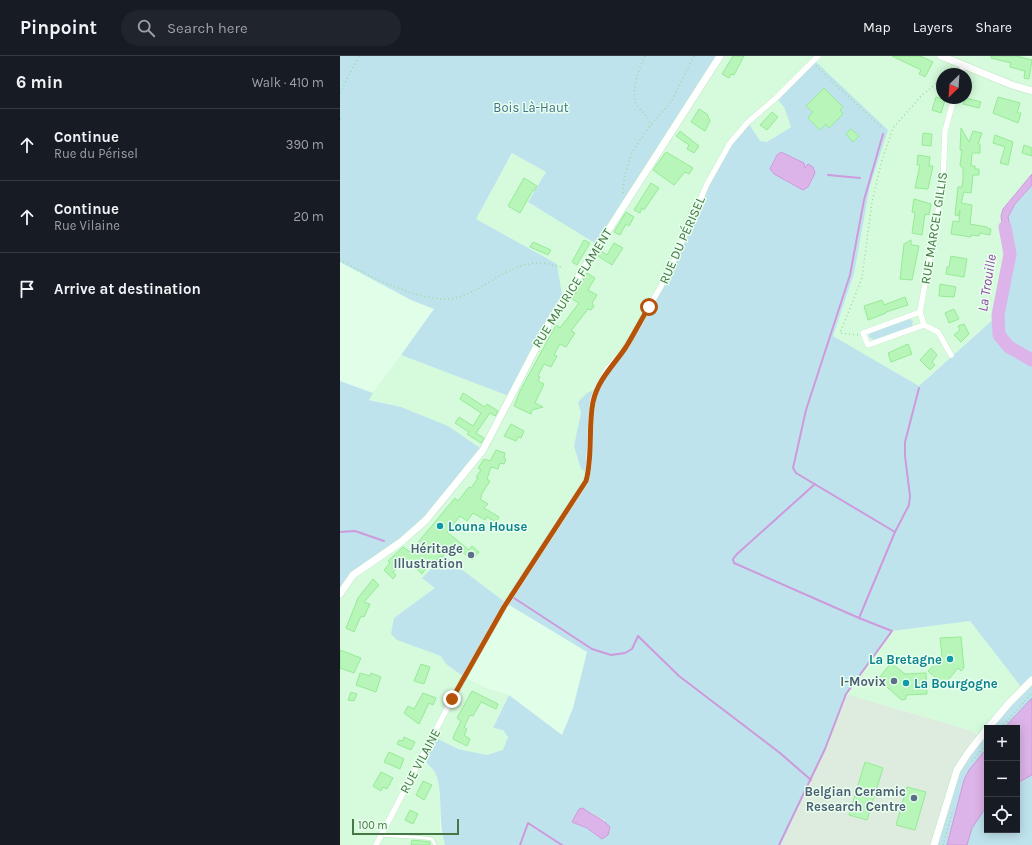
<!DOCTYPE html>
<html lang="en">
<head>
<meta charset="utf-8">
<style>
	:root { --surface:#171b24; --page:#20242c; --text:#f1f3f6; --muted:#9ea1a6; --line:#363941 }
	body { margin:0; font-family:Karla,sans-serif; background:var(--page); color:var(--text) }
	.controls { position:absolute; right:12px; bottom:12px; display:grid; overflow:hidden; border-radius:0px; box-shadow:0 2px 10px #0003 }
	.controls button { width:36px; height:36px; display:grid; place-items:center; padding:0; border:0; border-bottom:1px solid var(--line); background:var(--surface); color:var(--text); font:20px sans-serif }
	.compass { position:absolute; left:596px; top:12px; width:36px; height:36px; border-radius:50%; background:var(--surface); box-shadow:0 2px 10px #0003; rotate:205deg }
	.scale { position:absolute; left:12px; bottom:10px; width:107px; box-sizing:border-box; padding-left:4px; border:2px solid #477746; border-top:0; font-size:11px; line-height:14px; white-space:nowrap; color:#477746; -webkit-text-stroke:3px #e9ffee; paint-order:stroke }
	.stop { position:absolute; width:12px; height:12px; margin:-9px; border:3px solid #b45309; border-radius:50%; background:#fff }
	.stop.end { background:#b45309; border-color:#fff; box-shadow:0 1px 4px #0008 }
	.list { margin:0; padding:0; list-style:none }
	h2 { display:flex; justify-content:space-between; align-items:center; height:52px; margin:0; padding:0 16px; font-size:17px }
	h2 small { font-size:13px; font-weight:400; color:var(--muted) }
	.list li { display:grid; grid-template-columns:26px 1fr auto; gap:12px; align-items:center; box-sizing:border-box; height:72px; padding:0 16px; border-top:1px solid var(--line) }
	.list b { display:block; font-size:15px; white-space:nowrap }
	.list p { margin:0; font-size:13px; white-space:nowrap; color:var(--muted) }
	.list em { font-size:13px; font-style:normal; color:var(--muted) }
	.icon { flex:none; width:22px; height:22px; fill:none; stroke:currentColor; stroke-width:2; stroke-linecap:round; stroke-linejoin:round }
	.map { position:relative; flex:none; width:692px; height:789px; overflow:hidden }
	header { display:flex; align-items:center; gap:24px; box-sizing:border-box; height:56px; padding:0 20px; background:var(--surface); border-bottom:1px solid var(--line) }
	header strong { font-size:19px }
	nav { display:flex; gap:22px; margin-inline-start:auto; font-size:14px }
	.search { width:280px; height:36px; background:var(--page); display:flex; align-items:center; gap:10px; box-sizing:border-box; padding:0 14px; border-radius:22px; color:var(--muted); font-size:15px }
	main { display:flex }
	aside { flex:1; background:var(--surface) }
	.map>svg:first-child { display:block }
	.residential { fill:#d5fbdc; fill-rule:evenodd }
	.industrial { fill:#ddecde }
	.green { fill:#bfe3ed; fill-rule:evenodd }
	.water { fill:#ddb4e9; stroke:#cd9adc }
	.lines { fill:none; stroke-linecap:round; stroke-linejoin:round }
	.stream { stroke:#cd9adc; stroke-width:2 }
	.river { stroke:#ddb4e9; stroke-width:13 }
	.building { fill:#b7f6b8; stroke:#96ea96 }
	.service-casing { stroke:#bfe5c3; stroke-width:4 }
	.minor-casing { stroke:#bfe5c3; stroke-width:6 }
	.tertiary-casing { stroke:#bfe5c3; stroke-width:8 }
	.path { stroke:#9adb9b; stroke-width:1.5; stroke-dasharray:1 3; stroke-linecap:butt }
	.service { stroke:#fff; stroke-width:3 }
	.minor { stroke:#fff; stroke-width:5.5 }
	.tertiary { stroke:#fff; stroke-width:7 }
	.route { stroke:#b45309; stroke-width:5 }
	.culture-dot { fill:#0f9aa8; stroke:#e9ffee; stroke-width:1.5 }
	.service-dot { fill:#5c6f8a; stroke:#e9ffee; stroke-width:1.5 }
	.labels { text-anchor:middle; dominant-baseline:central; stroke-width:3; stroke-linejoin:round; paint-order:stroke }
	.park-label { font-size:13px; fill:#42738b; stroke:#e9ffee }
	.street-label { font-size:13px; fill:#477746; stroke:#e9ffee }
	.culture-label { font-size:13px; font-weight:bold; fill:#0d838f; stroke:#e9ffee; text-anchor:start }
	.service-label { font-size:13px; font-weight:bold; fill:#4e5e75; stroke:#e9ffee; text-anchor:end }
	.water-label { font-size:14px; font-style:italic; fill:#8f46a3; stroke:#e9ffee }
</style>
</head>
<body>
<header>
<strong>Pinpoint</strong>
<div class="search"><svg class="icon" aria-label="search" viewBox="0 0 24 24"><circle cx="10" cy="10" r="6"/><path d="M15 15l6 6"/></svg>Search here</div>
<nav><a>Map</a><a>Layers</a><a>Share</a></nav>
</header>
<main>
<aside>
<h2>6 min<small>Walk · 410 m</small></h2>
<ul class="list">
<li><svg class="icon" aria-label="ahead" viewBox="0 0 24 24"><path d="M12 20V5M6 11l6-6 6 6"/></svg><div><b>Continue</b><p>Rue du Périsel</p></div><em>390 m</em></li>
<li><svg class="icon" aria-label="ahead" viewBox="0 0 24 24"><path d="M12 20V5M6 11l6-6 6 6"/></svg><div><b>Continue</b><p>Rue Vilaine</p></div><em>20 m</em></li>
<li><svg class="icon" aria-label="arrive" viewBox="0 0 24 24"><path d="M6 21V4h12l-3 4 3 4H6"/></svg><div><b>Arrive at destination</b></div></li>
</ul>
</aside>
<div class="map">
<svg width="692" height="789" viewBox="0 0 692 789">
	<rect width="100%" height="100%" fill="#e1fee8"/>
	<path class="residential" d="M380,0H692V124L670,148V206L658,259L579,330L493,280L514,218L530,130L548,74L444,51L451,71L427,86L420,85L408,66L248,417L166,547L155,540L96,532L57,584L101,600L106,608L124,621L146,632L169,639L153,672L163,674L168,681L164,694L147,699L118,693L93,681L85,695L86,707L97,719L100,741V775L105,789H0V538L61,351L28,343L61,299L171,341L217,208L135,163L173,97L206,116L189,146ZM602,18H626V42H602Z
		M630,565L683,632L640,681L632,675L506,638L552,575Z"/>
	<path class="industrial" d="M506,638L632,675L640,681L594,789H441L486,692Z"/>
	<path class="green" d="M0,0H380L258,189L188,146L206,116L172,97L136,163L217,208L223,245L171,341L61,299L94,253L71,244L0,206Z
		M474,4L548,74L530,130L514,218L493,280L579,330L658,259L670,206L673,208L674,189L668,161L675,148L692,129V789H594L614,722L647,673V774H677V672H648L682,632L630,565L552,575L506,638L485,693L441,789H105C98,767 103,743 97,721C94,710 84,711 85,697C85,692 90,685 92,680L118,693L147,699L163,694L168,681L163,674L153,672L169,639L222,679L233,652L247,596L166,547L124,621L106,608L101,600L57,584L51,578L54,562L95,532L82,522L104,500L166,547L248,417L241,413L234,390L241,357L238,346L247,337L257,333L266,315L286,291L328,218L357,151L390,87L408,66L420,85L427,86L451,71L444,51L436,42ZM249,757L265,764L262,783L247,772L232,766L237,759Z
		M570,263L573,265L572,270L534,284L529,281V277Z
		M0,325L33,337L29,344L61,351L108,370L143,394L86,464L20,513L0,538Z"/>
	<path class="water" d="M441,96L464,107L465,112L468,108L473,111L475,117L468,131L463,134L434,118L430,113L437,99Z
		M692,118V129L675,148L668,161L674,189L665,188L661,160L663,153Z
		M692,642V719L677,727L679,718L677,672H664Z
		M647,692V750L632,772L627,789H607L624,724L629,714Z
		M243,752C252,760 263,762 270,771L268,779L262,783L247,772L232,766L239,753Z"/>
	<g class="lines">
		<path class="stream" d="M543,78L524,144L510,219L466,354L453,412L456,417L555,476
			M488,119L520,122
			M475,428L397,498L393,503L394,507L519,562
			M0,476L15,475L44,485
			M174,542L252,593L271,599L285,597L292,593L298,580L339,620L440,697L471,724
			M180,789L188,767L222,789
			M439,789L485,693L506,638L552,575L519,562L555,476L569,449L570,440L565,400V386L579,332"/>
		<path class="river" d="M665,171L670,198L658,259L659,279L669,291L692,304"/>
	</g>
	<path class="building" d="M393,0H404L394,19L391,18L389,22L382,18Z
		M552,0H580L593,6L585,21L579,18L581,14Z
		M651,0H676L692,4L689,23L684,22L685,15L670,11L671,7L651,2Z
		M484,32L503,51L500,54L503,58L489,72L486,68L480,74L468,62L473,56L466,50Z
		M596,41L605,44L601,57L592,54Z
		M658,41L680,47L677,57H681L678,67L653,57Z
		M626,42L641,46L639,52L623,48Z
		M359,53L367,58L370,65L365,75L351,66Z
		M432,56L438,61L427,74L420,69Z
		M621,72L629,86L633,75L642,77L638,88H640V97H632L631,110H635V113H639V119H633L631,137L624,136L621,147L632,149L630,168L647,171V172L651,173L650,179L640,177L639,180L631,179V181L611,178L613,165L619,166L620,154L618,160L615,159L618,131H622L623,123V113L620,109L622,94H620Z
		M511,73L519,80L513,86L506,78Z
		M340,75L359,90L354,97L347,93L349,89L336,80Z
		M583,77L592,78L591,90L582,89Z
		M655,79L673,86L668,109L660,107L665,91L653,87Z
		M684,89L692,92V100L682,97Z
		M326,96L353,112L349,118L345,116L334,129L313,114Z
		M578,99L590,101L589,110H593L588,133L575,132L580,109H577Z
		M184,122L197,130L194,135L193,134L180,157L168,150Z
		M311,127L319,132L304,154L302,152L300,157L294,154Z
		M574,143L591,148L589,159L585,158L582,179L572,177L575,157L572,156Z
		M286,156L294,161L289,170L286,168L280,179L274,176Z
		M244,184L250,187L237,209L232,206Z
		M571,184V189L579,190L572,224L560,223L564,188Z
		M193,186L211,194L208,199L190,191Z
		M274,187L283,192L272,209L258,200L261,195L267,199Z
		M611,200L627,203L624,221L606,218L607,211H609Z
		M247,217L255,222L248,234L257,239L252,247L254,250L251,254L248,253L231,275L235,277L226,291L220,288L214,299L217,300L211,311L204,308L198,320L200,321L198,325L204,328L195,347L203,351L192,354L191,358L174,350L180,335L216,269L220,272L239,247L232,243Z
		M600,228L616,231L614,241L599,240Z
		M565,241L568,249L546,256V257L528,264L524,250L542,244L544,249Z
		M614,253L619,263L609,267L605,257Z
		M624,268L629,278L621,286L614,279L620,274L618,270Z
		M568,288L572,298L551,306L548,297Z
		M591,292L597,299L592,306L595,309L590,314L580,304Z
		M123,337L145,351L147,348L158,355L155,360L150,357L136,377L144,382L141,387L127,378L129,376L115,367L119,361L133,370L141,357L120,343Z
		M171,368L184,375L181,382L178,381L176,385L164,380Z
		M156,394L165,397L164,402L166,403L164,408L160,407L158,413L151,411L147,423L150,425L141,439L142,440L140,443L148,448L144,452L159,461L156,466L147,461L145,464L133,457L127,465L120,460L107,476L129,494L132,490L139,496L132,504L120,494L114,500L107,496L102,501L100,500L91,511L88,509L82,518L66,503L53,516L56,519L53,523L44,514L50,507L48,505L63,491L70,496L115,442L118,445L129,431L131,432L138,422L136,421L141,414L138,412L144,403L150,405Z
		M33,523L39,529L24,546L30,548L24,561L21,560L14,576L6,572L18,542Z
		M621,581L624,612L621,615L618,612L604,629L588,615L602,600L600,582Z
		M0,594L21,602L14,617L0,612Z
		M551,607L565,618L586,617L587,638L566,639V643L562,644L558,641L538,623Z
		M81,608L90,611L84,628L74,625Z
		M20,617L30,620L31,617L41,621L36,636L16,629Z
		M132,635L158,648L156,653L141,646L133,660L130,659L124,671L127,673L124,679L130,683L127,690L113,683L114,679L121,665L117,662Z
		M11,636L17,638L14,645L8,644Z
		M83,637L96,642L93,649L89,647L79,668L64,657L68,650L74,653Z
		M64,681L75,686L71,694L57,688L59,684L63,685Z
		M49,696L64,703L60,713L44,706Z
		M525,706L543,712L527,764L509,759Z
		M41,716L53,722L47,733L43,731L41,735L33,730Z
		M83,725L92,729L84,744L76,739Z
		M567,731L586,736L575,774L556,769Z
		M70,754L78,758L73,768L65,764Z
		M72,784L90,786V789H71Z"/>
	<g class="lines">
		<defs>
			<path id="service" d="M42,779C59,781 75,780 92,783L95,789"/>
			<path id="minor" d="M620,18L623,10
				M580,256L523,277L528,289L584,269
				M611,299L598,276L584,269L580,256L603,127L605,75L614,42
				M36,789L112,643L164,551L246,425L249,408L251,362L253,344L257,333L266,315L286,291L328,218L367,128L390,87L408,66L436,42L478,0"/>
			<path id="tertiary" d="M601,0L672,29L692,35
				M0,538L13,519L61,486L86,464L143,394L210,265L380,0
				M648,672L669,647L692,624
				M594,789L617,714L628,697L647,673"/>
		</defs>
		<use href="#service" class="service-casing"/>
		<use href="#minor" class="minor-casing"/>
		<use href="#tertiary" class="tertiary-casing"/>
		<path class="path" d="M305,0C299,13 288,40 299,52C304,58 309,60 310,70
			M476,10L542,72
			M607,18L612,11
			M0,37L19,0
			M0,63L3,64
			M283,137L284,122L292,96L310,70L331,46L354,0
			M0,204C27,219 84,249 115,242C144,235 166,208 198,207C206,206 214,211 222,211
			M518,279L500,277L522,222L532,146L542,104L553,72L582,39L602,23
			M661,672L692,637
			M632,705L647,688
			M603,789L613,754"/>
		<use href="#service" class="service"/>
		<use href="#minor" class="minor"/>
		<use href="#tertiary" class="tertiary"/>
	</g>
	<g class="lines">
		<path class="route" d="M112,643L164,551L246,425C253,400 248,372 253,346C258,323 274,309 286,291C294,278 301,264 309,251"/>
	</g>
	<g class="culture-dot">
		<circle cx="100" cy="470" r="4"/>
		<circle cx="610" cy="603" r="4"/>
		<circle cx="566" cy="627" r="4"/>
	</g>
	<g class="service-dot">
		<circle cx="131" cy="499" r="4"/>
		<circle cx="554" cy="625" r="4"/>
		<circle cx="574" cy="742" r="4"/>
	</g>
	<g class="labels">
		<g class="park-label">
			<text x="191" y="51">Bois Là-Haut</text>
		</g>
		<g class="street-label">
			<text transform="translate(594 172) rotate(-81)">RUE MARCEL GILLIS</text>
			<text transform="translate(342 184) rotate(-66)">RUE DU PÉRISEL</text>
			<text transform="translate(232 232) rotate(-58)">RUE MAURICE FLAMENT</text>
			<text transform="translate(80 705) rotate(-62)">RUE VILAINE</text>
		</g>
		<g class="culture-label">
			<text x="108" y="470">Louna House</text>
			<text x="602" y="603" text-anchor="end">La Bretagne</text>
			<text x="574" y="627">La Bourgogne</text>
		</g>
		<g class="service-label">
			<text x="123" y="492">Héritage<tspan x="123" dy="15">Illustration</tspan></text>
			<text x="546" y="625">I-Movix</text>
			<text x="566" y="735">Belgian Ceramic<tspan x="566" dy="15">Research Centre</tspan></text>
		</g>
		<g class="water-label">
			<text transform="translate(647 227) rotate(-81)">La Trouille</text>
		</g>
	</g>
</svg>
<div class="controls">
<button>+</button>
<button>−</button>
<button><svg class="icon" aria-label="locate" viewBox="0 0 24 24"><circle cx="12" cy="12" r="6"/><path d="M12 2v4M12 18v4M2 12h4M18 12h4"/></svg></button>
</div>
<svg class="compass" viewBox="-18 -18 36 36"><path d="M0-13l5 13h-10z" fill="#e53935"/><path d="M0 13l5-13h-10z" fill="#9ea1a6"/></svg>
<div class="scale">100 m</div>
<div class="stop" style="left:309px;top:251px"></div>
<div class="stop end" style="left:112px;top:643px"></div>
</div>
</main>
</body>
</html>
